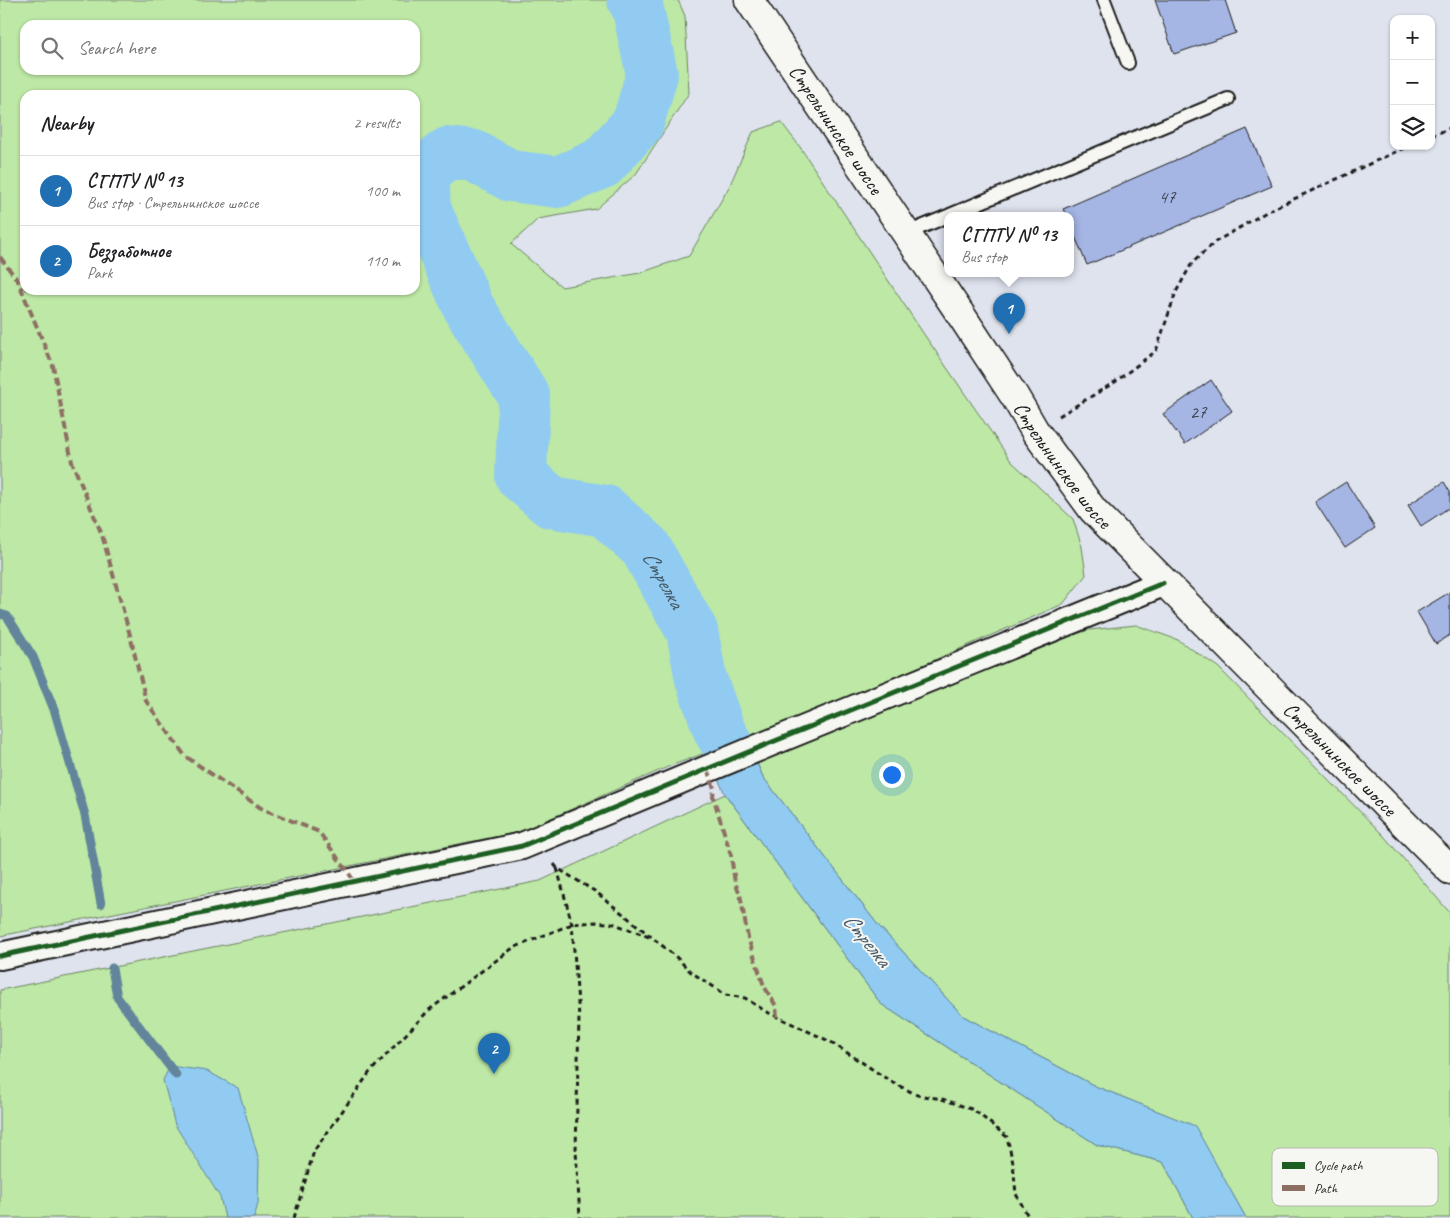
<!DOCTYPE html>
<html lang="en">
<head>
<meta charset="utf-8">
<style>
	:root { --surface:#fff; --page:#f6f6f6; --text:#202124; --muted:#757577; --line:#e0e0e0; --accent:#1f6fb2 }
	body { margin:0; font-family:Caveat,sans-serif; background:var(--page); color:var(--text) }
	.controls { position:absolute; right:15px; top:15px; display:grid; overflow:hidden; border-radius:10px; box-shadow:0 1px 4px #0004 }
	.controls button { width:45px; height:45px; display:grid; place-items:center; padding:0; border:0; border-bottom:1px solid var(--line); background:var(--surface); color:var(--text); font:25px sans-serif }
	.you { position:absolute; left:891px; top:774px; width:18px; height:18px; margin:-12px; border:4px solid #fff; border-radius:50%; background:#1a73e8; box-shadow:0 0 0 8px #1a73e833 }
	.badge { display:grid; place-items:center; width:32px; height:32px; border-radius:50%; background:var(--accent); color:#fff; font-size:16px; font-weight:700 }
	.pin { position:absolute; translate:-50% -41px; filter:drop-shadow(0 1px 2px #0008) }
	.pin::after { content:''; position:absolute; top:26px; width:18px; height:15px; background:inherit; clip-path:polygon(0 0,100% 0,50% 100%) }
	.popup { position:absolute; left:944px; top:212px; width:130px; height:65px; box-sizing:border-box; display:grid; place-content:center; border-radius:10px; background:var(--surface); filter:drop-shadow(0 1px 4px #0005); font-size:16px; white-space:nowrap; color:var(--muted) }
	.popup b { font-size:19px; color:var(--text) }
	.popup::after { content:''; position:absolute; left:50%; top:100%; margin-left:-10px; border:10px solid transparent; border-top-color:var(--surface) }
	.list { margin:0; padding:0; list-style:none }
	h2 { display:flex; justify-content:space-between; align-items:center; height:65px; margin:0; padding:0 20px; font-size:21px }
	h2 small { font-size:16px; font-weight:400; color:var(--muted) }
	.list li { display:grid; grid-template-columns:32px 1fr auto; gap:15px; align-items:center; box-sizing:border-box; height:70px; padding:0 20px; border-top:1px solid var(--line) }
	.list b { display:block; font-size:19px; white-space:nowrap }
	.list p { margin:0; font-size:16px; white-space:nowrap; color:var(--muted) }
	.list em { font-size:16px; font-style:normal; color:var(--muted) }
	.icon { flex:none; width:28px; height:28px; fill:none; stroke:currentColor; stroke-width:2; stroke-linecap:round; stroke-linejoin:round }
	.map { position:relative; flex:none; width:1450px; height:1218px; overflow:hidden }
	.search { position:absolute; background:var(--surface); box-shadow:0 1px 4px #0004; left:20px; top:20px; width:400px; height:55px; display:flex; align-items:center; gap:12px; box-sizing:border-box; padding:0 18px; border-radius:15px; color:var(--muted); font-size:19px }
	.panel { position:absolute; background:var(--surface); box-shadow:0 1px 4px #0004; left:20px; top:90px; width:400px; height:205px; border-radius:15px }
	.map>svg:first-child { display:block }
	.green { fill:#bde8a5; stroke:#6c8260; fill-rule:evenodd }
	.water { fill:#91cbf1; stroke:#62859c }
	.lines { fill:none; stroke-linecap:round; stroke-linejoin:round }
	.stream { stroke:#62859c; stroke-width:9 }
	.river { stroke:#91cbf1; stroke-width:52 }
	.building { fill:#a5b6e5; stroke:#1c1c1c }
	.lane-casing { stroke:#1c1c1c; stroke-width:16 }
	.street-casing { stroke:#1c1c1c; stroke-width:30 }
	.secondary-casing { stroke:#1c1c1c; stroke-width:31 }
	.path { stroke:#1c1c1c; stroke-width:3; stroke-dasharray:5 4; stroke-linecap:butt }
	.lane { stroke:#f6f6f2; stroke-width:12 }
	.street { stroke:#f6f6f2; stroke-width:26 }
	.secondary { stroke:#f6f6f2; stroke-width:28 }
	.quiet { stroke:#8d6e63; stroke-width:4; stroke-dasharray:8 4; stroke-linecap:butt }
	.cycleway-casing { stroke:#f6f6f2; stroke-width:8 }
	.cycleway { stroke:#1b5e20; stroke-width:5 }
	.labels { text-anchor:middle; dominant-baseline:central; stroke-width:4; stroke-linejoin:round; paint-order:stroke }
	.number-label { font-size:19px; fill:#3e424e }
	.street-label { font-size:21px; fill:#1c1c1c; stroke:#f6f6f2 }
	.water-label { font-size:22px; font-style:italic; fill:#455967; stroke:#f6f6f2 }
	.key { fill:#f6f6f2; stroke:#b5b5b2; stroke-width:1 }
	.key-label { font-size:14px; fill:#1c1c1c }
</style>
</head>
<body>
<div class="map">
<svg width="1450" height="1218" viewBox="0 0 1450 1218">
	<rect width="100%" height="100%" fill="#dee3ee"/>
	<filter id="ink" filterUnits="userSpaceOnUse"><feTurbulence type="fractalNoise" baseFrequency=".02" numOctaves="2"/><feDisplacementMap in="SourceGraphic" scale="10" xChannelSelector="R" yChannelSelector="G"/><feConvolveMatrix kernelMatrix="1 2 1 2 8 2 1 2 1" color-interpolation-filters="sRGB"/></filter>
	<g filter="url(#ink)">
		<path class="green" d="M0,0H678L685,16L689,93L636,174L596,209L538,219L511,244L562,287L640,273L689,256L729,187L753,132L781,122L800,147L921,330L1011,461L1073,519L1082,547L1086,575L1063,604L808,715L670,766L519,832L0,936ZM25,25H415V70H25ZM25,95H415V290H25Z
			M1136,625L1178,640L1218,667L1383,835L1450,913V1218H1246L1194,1126L1095,1086L963,1016L878,925L763,777L757,763L1042,645L1089,630Z
			M725,794L881,1004L1097,1145L1163,1162L1193,1218H0V990L540,881Z"/>
		<path class="water" d="M701,679L738,720L763,777L878,925L963,1016L1095,1086L1195,1126L1246,1218H1193L1163,1162L1097,1145L881,1004L725,794L683,704Z
			M170,1066L207,1071L238,1088L259,1160L258,1204L254,1218H225L220,1197L175,1125L163,1080Z"/>
		<g class="lines">
			<path class="stream" d="M0,614L7,616L33,657L55,712L85,815L101,904
				M112,968L117,997L176,1075"/>
			<path class="river" id="s1" d="M633,0L637,5L652,74L638,123L602,163L558,182L511,176L474,156L448,153L423,173L425,209L469,308L524,396L521,476L551,502L605,511L645,547L692,631L701,679L719,730L728,746"/>
		</g>
		<path class="building" d="M1155,0H1225L1236,33L1174,54Z
			M1247,129L1272,186L1087,265L1070,225V215H1066L1063,209Z
			M1211,380L1232,411L1185,444L1163,414Z
			M1346,482L1375,528L1345,548L1315,502Z
			M1444,482L1450,492V507L1421,526L1408,505Z
			M1450,592V635L1436,644L1417,612Z"/>
		<g class="lines">
			<defs>
				<path id="lane" d="M1104,0L1128,63
					M950,215L1228,99
					M907,233L948,216"/>
				<path id="street" d="M0,956L522,846L770,743L1163,583"/>
				<g id="secondary">
					<path id="s2" d="M749,0L963,318L1015,397L1035,431L1093,510L1450,870"/>
				</g>
			</defs>
			<use href="#lane" class="lane-casing"/>
			<use href="#street" class="street-casing"/>
			<use href="#secondary" class="secondary-casing"/>
			<path class="path" d="M1431,136L1450,128
				M1059,416L1115,382L1156,351L1176,292L1192,263L1215,242L1268,211L1408,146
				M554,864L557,868L596,892L675,956L691,972L726,995L745,998L765,1011L831,1042L890,1081L917,1095L942,1099L974,1110L1007,1137L1013,1163L1016,1194L1029,1218
				M557,868L572,924L579,1017L576,1151L580,1218
				M294,1218L314,1151L370,1072L429,1010L513,948L572,924L596,922L615,924L649,937"/>
			<use href="#lane" class="lane"/>
			<use href="#street" class="street"/>
			<use href="#secondary" class="secondary"/>
			<path class="quiet" d="M0,257L18,281L53,366L72,462L102,535L130,635L146,701L185,756L261,808L319,832L355,882
				M707,769L714,788L713,796L731,855L735,883L740,894L748,938L764,986L776,1006L777,1017"/>
			<defs>
				<path id="cycleway" d="M0,956L522,846L770,743L1163,583"/>
			</defs>
			<use href="#cycleway" class="cycleway-casing"/>
			<use href="#cycleway" class="cycleway"/>
		</g>
	</g>
	<g class="labels">
		<g class="number-label">
			<text x="1167" y="197">47</text>
			<text x="1198" y="412">27</text>
		</g>
		<g class="street-label">
			<text stroke="none"><textPath href="#s2" startOffset="156">Стрельнинское шоссе</textPath></text>
			<text stroke="none"><textPath href="#s2" startOffset="561">Стрельнинское шоссе</textPath></text>
			<text stroke="none"><textPath href="#s2" startOffset="966">Стрельнинское шоссе</textPath></text>
		</g>
		<g class="water-label">
			<text stroke="none"><textPath href="#s1" startOffset="891">Стрелка</textPath></text>
			<text transform="translate(867 940) rotate(51)">Стрелка</text>
		</g>
	</g>
	<rect x="1272" y="1148" width="166" height="58" rx="8" class="key"/>
	<rect x="1282" y="1162" width="23" height="7" fill="#1b5e20"/>
	<rect x="1282" y="1185" width="23" height="6" fill="#8d6e63"/>
	<g class="key-label">
		<text x="1314" y="1170">Cycle path</text>
		<text x="1314" y="1193">Path</text>
	</g>
</svg>
<div class="controls">
<button>+</button>
<button>−</button>
<button><svg class="icon" aria-label="layers" viewBox="0 0 24 24"><path d="M12 4l9 5-9 5-9-5zM3 14l9 5 9-5"/></svg></button>
</div>
<div class="you"></div>
<div class="pin badge" style="left:1009px;top:334px">1</div>
<div class="popup"><b>СГПТУ N⁰ 13</b>Bus stop</div>
<div class="pin badge" style="left:494px;top:1074px">2</div>
<div class="search"><svg class="icon" aria-label="search" viewBox="0 0 24 24"><circle cx="10" cy="10" r="6"/><path d="M15 15l6 6"/></svg>Search here</div>
<section class="panel">
<h2>Nearby<small>2 results</small></h2>
<ul class="list">
<li><span class="badge">1</span><div><b>СГПТУ N⁰ 13</b><p>Bus stop · Стрельнинское шоссе</p></div><em>100 m</em></li>
<li><span class="badge">2</span><div><b>Беззаботное</b><p>Park</p></div><em>110 m</em></li>
</ul>
</section>
</div>
</body>
</html>
